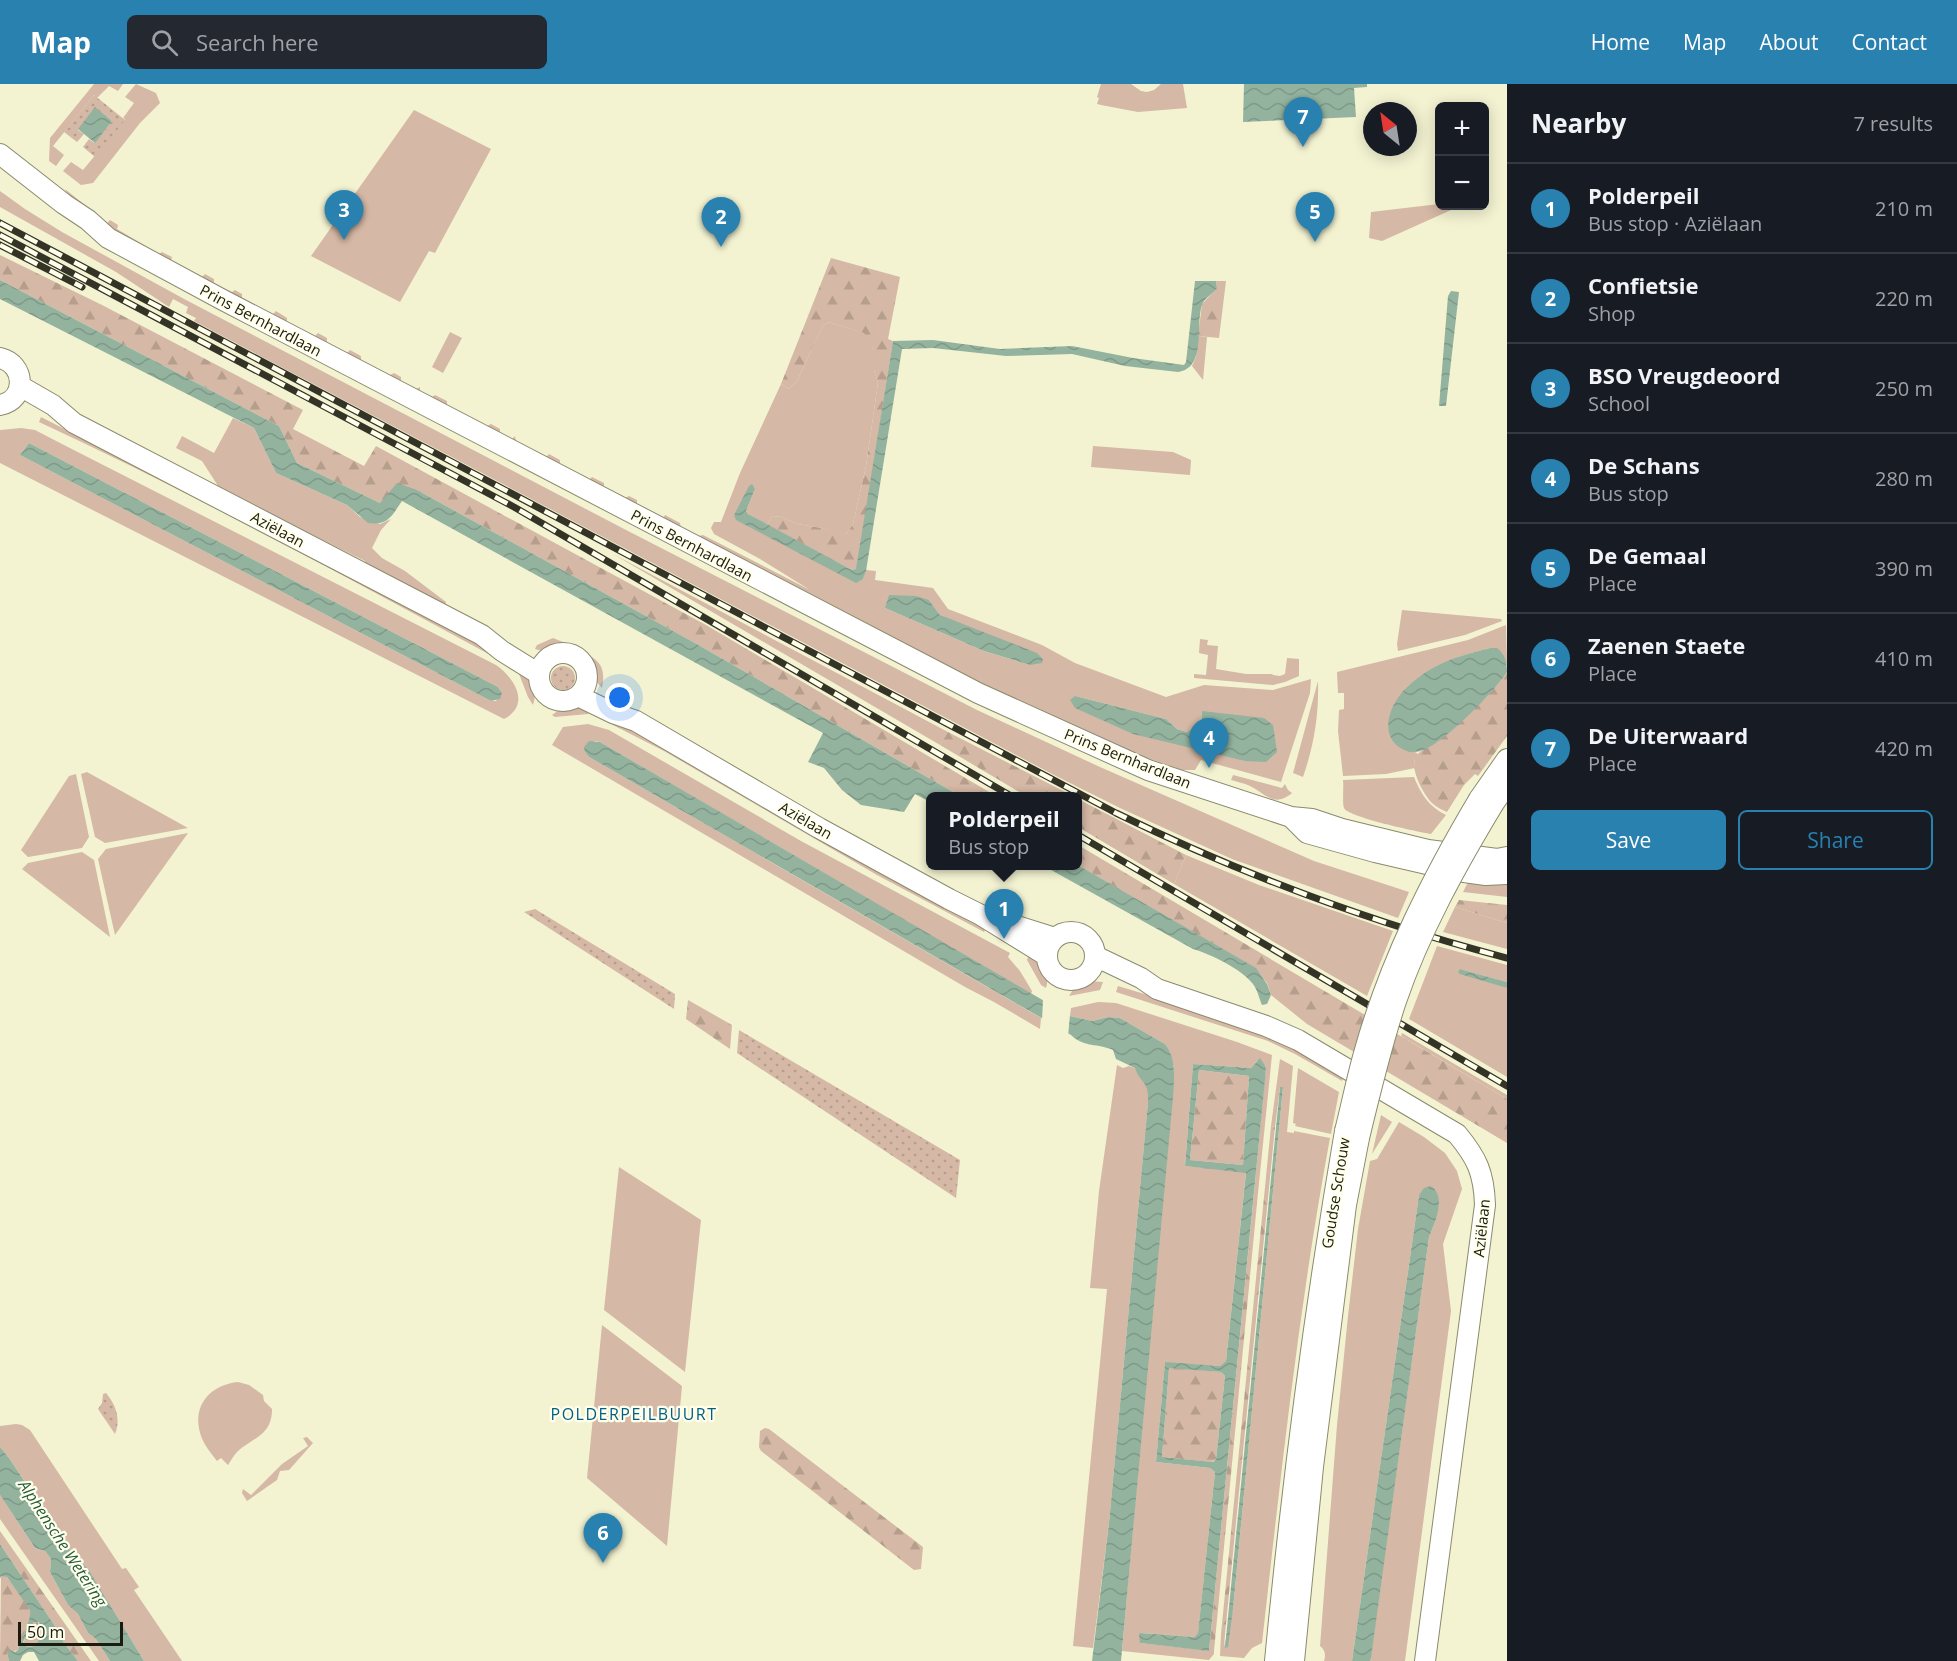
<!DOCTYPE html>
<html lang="en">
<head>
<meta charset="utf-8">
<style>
	:root { --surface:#171b24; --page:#242831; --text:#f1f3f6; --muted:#9ea1a6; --line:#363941; --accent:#2981b0 }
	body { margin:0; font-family:"Open Sans",sans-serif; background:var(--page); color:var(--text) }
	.controls { position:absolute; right:18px; top:18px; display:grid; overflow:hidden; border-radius:9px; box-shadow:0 3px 15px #0003 }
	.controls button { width:54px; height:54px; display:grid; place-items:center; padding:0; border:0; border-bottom:2px solid var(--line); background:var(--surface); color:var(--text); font:30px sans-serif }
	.compass { position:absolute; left:1363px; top:18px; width:54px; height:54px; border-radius:50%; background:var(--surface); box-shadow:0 3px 15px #0003; rotate:330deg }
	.scale { position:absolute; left:18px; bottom:15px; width:105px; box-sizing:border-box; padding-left:6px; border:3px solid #1b1b10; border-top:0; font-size:16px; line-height:21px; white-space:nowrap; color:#1b1b10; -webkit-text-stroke:4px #ffffeb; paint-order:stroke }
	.you { position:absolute; left:620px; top:614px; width:21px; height:21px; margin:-15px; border:4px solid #fff; border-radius:50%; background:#1a73e8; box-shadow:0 0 0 9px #1a73e833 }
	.badge { display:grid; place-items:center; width:39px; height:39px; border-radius:50%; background:var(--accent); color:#fff; font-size:20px; font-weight:700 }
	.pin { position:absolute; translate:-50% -50px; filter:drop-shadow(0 2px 3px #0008) }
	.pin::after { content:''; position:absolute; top:32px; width:21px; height:18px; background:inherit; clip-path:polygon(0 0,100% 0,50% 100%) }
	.popup { position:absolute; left:926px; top:708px; width:156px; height:78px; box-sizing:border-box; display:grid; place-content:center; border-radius:9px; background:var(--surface); filter:drop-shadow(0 2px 4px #0005); font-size:20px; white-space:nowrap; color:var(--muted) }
	.popup b { font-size:22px; color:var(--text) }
	.popup::after { content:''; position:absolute; left:50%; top:100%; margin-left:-12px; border:12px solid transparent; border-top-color:var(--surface) }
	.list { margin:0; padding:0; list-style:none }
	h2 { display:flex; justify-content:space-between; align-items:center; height:78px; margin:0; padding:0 24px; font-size:26px }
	h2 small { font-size:20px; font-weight:400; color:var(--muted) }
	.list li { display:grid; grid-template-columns:39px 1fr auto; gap:18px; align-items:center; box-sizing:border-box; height:90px; padding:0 24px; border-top:2px solid var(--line) }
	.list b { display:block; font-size:22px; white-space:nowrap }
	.list p { margin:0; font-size:20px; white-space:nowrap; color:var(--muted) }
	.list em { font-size:20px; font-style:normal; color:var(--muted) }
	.actions { display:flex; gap:12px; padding:18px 24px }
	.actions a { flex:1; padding:14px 0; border:2px solid var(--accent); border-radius:9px; text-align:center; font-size:21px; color:var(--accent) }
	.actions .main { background:var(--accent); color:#fff }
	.icon { flex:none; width:33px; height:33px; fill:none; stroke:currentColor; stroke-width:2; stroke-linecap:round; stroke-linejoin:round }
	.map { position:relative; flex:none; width:1507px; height:1577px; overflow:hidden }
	header { display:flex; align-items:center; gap:36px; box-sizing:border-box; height:84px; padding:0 30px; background:var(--accent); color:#fff }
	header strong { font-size:28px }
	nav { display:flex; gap:33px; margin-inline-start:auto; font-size:21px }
	.search { width:420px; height:54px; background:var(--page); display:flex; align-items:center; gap:15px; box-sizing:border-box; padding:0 21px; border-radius:9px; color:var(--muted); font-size:22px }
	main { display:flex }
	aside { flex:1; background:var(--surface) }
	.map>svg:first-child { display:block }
	.green { fill:#d5b8a5; fill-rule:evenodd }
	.forest { fill:url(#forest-firs) }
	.garden { fill:url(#garden-dots) }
	.water { fill:url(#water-waves); fill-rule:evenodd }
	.pier { fill:#f3f3d2 }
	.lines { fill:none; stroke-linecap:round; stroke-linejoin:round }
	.secondary-casing { stroke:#8b8a6d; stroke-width:22 }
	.secondary { stroke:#fff; stroke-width:20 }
	.rail-casing { stroke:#333326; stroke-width:7 }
	.rail { stroke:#ffffeb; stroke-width:4.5; stroke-dasharray:14; stroke-linecap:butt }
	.secondary-bridge-casing { stroke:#8b8a6d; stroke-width:22; stroke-linecap:butt }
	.secondary-bridge { stroke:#fff; stroke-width:20 }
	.labels { text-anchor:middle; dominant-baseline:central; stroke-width:4.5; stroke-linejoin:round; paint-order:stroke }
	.street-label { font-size:15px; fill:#1b1b10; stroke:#ffffeb }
	.neighbourhood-label { font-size:16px; letter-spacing:1.5px; fill:#005f88; stroke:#ffffeb }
	.water-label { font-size:16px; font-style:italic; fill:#245b3f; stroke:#ffffeb }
</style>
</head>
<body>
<header>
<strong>Map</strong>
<div class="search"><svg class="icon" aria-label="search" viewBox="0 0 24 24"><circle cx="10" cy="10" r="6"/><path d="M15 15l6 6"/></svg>Search here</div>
<nav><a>Home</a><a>Map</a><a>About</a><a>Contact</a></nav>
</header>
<main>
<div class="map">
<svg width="1507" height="1577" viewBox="0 0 1507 1577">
	<defs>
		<pattern id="forest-firs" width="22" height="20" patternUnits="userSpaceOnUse" patternTransform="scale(1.5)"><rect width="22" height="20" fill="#d5b8a5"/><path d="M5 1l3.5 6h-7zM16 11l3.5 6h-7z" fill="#b69e8d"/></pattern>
		<pattern id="garden-dots" width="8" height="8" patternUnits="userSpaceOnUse" patternTransform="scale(1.5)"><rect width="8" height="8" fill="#d5b8a5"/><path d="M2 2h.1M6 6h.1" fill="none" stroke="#b69e8d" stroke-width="1.8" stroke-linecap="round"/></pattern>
		<pattern id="water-waves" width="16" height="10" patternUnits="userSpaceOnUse" patternTransform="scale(1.5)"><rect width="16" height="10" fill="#93b39f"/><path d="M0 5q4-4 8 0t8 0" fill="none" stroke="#7e9988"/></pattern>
	</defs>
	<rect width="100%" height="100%" fill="#f3f3d2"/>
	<path class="green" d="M94,0H123L118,7L109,2L97,14L94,11L53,62L64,71L56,82L49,77L50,54Z
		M136,0L156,9L160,19L140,39L93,99L81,101L63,87L71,78L83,86L125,35L123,34L134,19L125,13Z
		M1101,0H1131L1141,7L1147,8L1154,6L1161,0H1183L1187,24L1138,28L1101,21L1097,20L1099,14L1097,13Z
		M414,26L491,65L435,169L429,167L400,218L311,172Z
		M65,105L107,139L110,136L118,141L117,145L159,170L162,168L172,173L171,177L202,193L205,190L214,195V200L232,208L235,206L242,210V214L273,230L276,227L287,234V238L315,252L318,249L327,254V259L347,269L350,266L361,272V276L390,291L394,289L401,293V297L416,305L420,303V307L432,313L435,311L447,317V321L487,342L491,340L500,345V349L512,355L515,352L516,357L546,373L549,370L560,376V380L589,396L592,393L604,399V403L625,414L629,412L637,416V421L663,434L665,431L680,439L681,444L698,452L703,451L810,506L760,475L714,450L711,444L714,438H721L740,389L781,300L789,305L797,297L822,243L828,238L865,249L874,266V286L878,299L866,382L853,440L847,449L838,453L822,444L797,440L782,433L772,432L767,441L748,430L746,427L755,405L734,431L863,495L866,486L876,487L875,496L933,504L948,525L1042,561L1075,579L1166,613L1204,601L1273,606L1311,595L1310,609L1281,698L1201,676L1195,686H1182L1096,656L992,606L231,211C198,192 77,131 65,105ZM929,516L940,531L1030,581L984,567L885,524ZM1075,612L1166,635L1177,645L1187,648L1201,639L1202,627L1245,677Z
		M0,107L25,125L62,148L186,216L628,447L977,626L1100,683L1314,777L1409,808L1398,834L1232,775L1120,724L1054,691L194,237L196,234L186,229L188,223L173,215L169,223L116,188L0,123Z
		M1439,120L1440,122H1460L1382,157L1369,154L1371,128Z
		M450,248L462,254L443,289L432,283Z
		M1198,252L1207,253L1203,296L1192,282L1196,273Z
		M41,333L407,521L510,577L507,580C352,496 198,412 39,338Z
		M233,334L254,344L276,389L347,421L360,433L380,440L391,435L381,446L372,464L382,474L405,487L446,518L445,522L364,481L365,477L220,405L202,377L176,364L182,352L214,369Z
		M21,344L35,346L62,360L496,581C515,594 531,621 504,635L0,379V346ZM29,359L498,603L502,609L496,617H491L20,371Z
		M1093,362L1173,368L1191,376L1190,391L1091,383Z
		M613,470L948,648L940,661Z
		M1402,526L1501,535L1502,537L1465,551L1398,567L1397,560Z
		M1506,541L1507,580L1490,564C1457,572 1430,583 1405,605L1409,668H1415L1418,670L1414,677L1415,684L1386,690L1343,692L1338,647L1339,626L1344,625V609H1338L1337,588L1468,556Z
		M553,554L568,560L567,563L542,567L535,565L537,561Z
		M1200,555L1208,556L1207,561L1218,562L1216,585L1246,590H1272L1273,591L1280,592L1285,590L1287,574L1299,575V592L1285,598L1273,601L1194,594V590L1206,591L1208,571L1199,569Z
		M589,572C603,578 605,589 602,604L593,594L587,575Z
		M522,584C533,596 538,605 533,621L528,613L519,590Z
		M1318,597C1319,631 1314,661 1303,693L1293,689Z
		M580,621L591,624L588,630L555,633L552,631L559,626Z
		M605,631L672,666L986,843L984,848L877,791L664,667L603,636Z
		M588,640L609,646L801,757L1010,869L1008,873L1020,887L1032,907L1031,910L600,658L595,657L585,668L589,673L1041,934L1040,945L994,918L965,903L552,661L563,643Z
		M87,688L188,744L105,759L95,753L81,690Z
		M76,690L89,753L82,764L28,773L21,766L69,692Z
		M1233,691L1282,704L1285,700L1288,706L1292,709C1274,724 1266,710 1250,702C1244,699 1237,698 1231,696Z
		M1414,693C1421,710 1429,723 1446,731L1431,750C1419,748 1347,733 1344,724C1342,719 1344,703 1343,696Z
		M188,749L115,851L98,775L106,765Z
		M82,768L94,776L110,853L22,785L28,779Z
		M1186,771L1259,801L1393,847L1367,912L1174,800Z
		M1470,794L1507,800V813L1463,808Z
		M1455,823L1507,839V865L1443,848Z
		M1437,862L1507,881V898L1460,885L1507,904V993L1409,935Z
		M1030,868C1040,879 1051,889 1046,904L1041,901L1027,876Z
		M1087,897L1103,898L1100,906L1069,912L1074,904Z
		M1118,902L1174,919L1271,951L1344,990L1342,997L1295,970L1268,957L1116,908Z
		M1098,918L1116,919L1237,958L1272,971L1258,1109H1254L1266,982L1257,977L1251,984L1193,980L1185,1082L1246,1088L1226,1277L1220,1282L1165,1279L1156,1378L1210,1384L1215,1388L1198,1550L1196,1553L1142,1549L1140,1559L1214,1567V1570L1209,1576L1122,1567L1174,983L1165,960L1120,934L1108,933L1092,937L1070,932L1071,924Z
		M1402,949L1507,1011V1015L1401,952Z
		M1280,975L1293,982L1287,1048L1294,1049V1047L1330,1054C1299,1221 1281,1390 1262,1559L1252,1564L1244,1574L1220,1572L1221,1550H1225L1224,1563L1233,1525L1283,1003H1280L1275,1043L1271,1042Z
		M1117,981L1123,984L1129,982L1135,984L1149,1005L1148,1018L1109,1439L1093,1564L1073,1562L1107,1205L1090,1204L1099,1107Z
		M1298,984L1339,1008L1331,1050L1295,1042L1296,1040L1293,1039Z
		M1381,1031L1392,1038L1372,1070Z
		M1399,1038L1424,1053L1445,1069L1457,1087L1462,1105L1443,1160L1451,1227L1405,1577H1370L1429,1153C1435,1139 1446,1113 1431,1102L1419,1111L1352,1577H1324C1326,1570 1325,1566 1320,1562L1337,1341L1348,1232L1358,1145L1370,1077L1377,1075Z
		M619,1083L701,1136L685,1288L604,1226Z
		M602,1241L682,1302L667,1462L587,1394Z
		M238,1298L249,1301L263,1311L264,1317L272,1325C272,1352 253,1353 237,1368C233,1372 231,1377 228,1381L221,1374L217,1377C211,1369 204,1361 201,1352C191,1323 209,1301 238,1298Z
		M16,1340L22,1341L30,1346L122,1485L126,1484L139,1503L134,1506L182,1577H144L88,1486L74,1472L9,1374L0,1363V1342Z
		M307,1353L313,1359L289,1386L280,1387L277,1396L247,1417L242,1409L243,1405L251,1411L282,1380L308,1362L303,1354Z
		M0,1411L35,1464L45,1467L51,1475L50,1488L68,1521L78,1530L88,1549L96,1555L110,1577H99L0,1435Z"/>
	<path class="forest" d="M0,171L102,221L303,326L293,345L364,382L376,362L706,541L996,712H960L695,559L417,406L380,419L297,379L279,342L0,196Z
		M831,174L900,193L888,255L893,257L857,485L852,486L767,441L772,432L782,433L797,440L822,444L838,452L847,449L853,440L866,382L878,299L874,286V266L864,249L828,238L822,243L797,297L789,305L781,300Z
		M1216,197H1226L1219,254L1198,252L1202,220L1217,204Z
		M1507,588V652L1478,692L1475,690L1464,701L1447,728C1442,726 1436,723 1432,719C1423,710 1409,684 1416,672C1422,664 1441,655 1449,647C1465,634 1497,604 1507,588Z
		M948,648L1073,712H1026L940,661Z
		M1078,715L1186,771L1174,800L1078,743Z
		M1078,761L1507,1015V1059L1307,940L1271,911L1267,899L1255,884L1078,781Z
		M1459,816L1507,821V839L1455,823Z
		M688,916L732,941L730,965L686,935Z
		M1199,986L1249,992L1243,1081L1190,1076Z
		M1271,1042L1275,1043L1225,1550H1221Z
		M1254,1109H1258L1214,1567H1209Z
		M1169,1283L1221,1288L1225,1292L1216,1375L1212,1378L1162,1373Z
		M765,1344L769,1345L923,1463L921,1485L914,1486L761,1367L759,1363L760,1347Z
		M0,1447L91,1577H78L64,1559L59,1548L0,1460Z
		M1,1491L7,1493L31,1526C32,1535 21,1556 18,1566L7,1569L9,1577H0Z
		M34,1538H38L42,1550L35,1562L27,1563L23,1559Z"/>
	<path class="garden" d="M94,11L125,36L95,73L83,63L89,55L94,59L112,37L95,24L78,46L84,50L77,58L64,48Z
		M551 594a12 12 0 1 1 24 0a12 12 0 1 1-24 0Z
		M535,825L675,910L674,925L524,828Z
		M739,946L960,1076L956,1114L737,969Z
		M106,1309C116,1321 121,1335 115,1350L98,1325L102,1319L103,1310Z"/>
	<path class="water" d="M1244,0H1367V3L1354,4L1356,33L1243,38Z
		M95,23L112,37L95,59L78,45Z
		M0,196L279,342L297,379L380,419L397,399L417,406L695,559L960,712H930V718L915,710L904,728L861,721L842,706L824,684L808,678L823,649L402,417C392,431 389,442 368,439L347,421L276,389L254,344L0,215Z
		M1195,197H1216L1217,204C1213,210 1204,214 1202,221C1195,242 1207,284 1178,288L1125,282L1072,270L1006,272L933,264L902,265L866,487L863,495L856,499L736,436L734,431L749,402L752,400L755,405L746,427L748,430L852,486L856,485L893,257L933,256L1000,265L1072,262L1133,274L1184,281L1186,278Z
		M1451,207L1459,208L1446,322H1439L1448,212Z
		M29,359L498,603L502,609L500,615L491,617L20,371Z
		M889,511L916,512L929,516L940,531L1037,569L1043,575L1042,579L1030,581L984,567L885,524Z
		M1490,564H1497C1505,570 1507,578 1507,588C1495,607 1444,659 1423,666C1419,668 1413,668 1409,668C1376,657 1388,622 1406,604C1414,596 1424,589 1433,584C1451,574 1470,569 1490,564Z
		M1075,612L1166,635L1177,645L1187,648L1201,639L1202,627L1264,634L1273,641L1277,668L1266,678L1245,677L1133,650L1075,624L1070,616Z
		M589,657L600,658L1070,932L1092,937L1108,933L1120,934L1165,960C1177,976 1174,994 1173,1013L1121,1577H1092L1109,1439L1148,1018C1149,996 1141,1001 1135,984L1116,975L1113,966C1098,959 1084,964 1071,951L589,673L585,668L584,663Z
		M1078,781L1256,884L1267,900L1271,911L1267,920L1262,921C1259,914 1258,907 1253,900C1242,885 1210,870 1193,865L1044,782Z
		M1460,885L1507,898V904L1460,890L1458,888Z
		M1260,974L1266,983L1265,996L1209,1567L1140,1559L1139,1550L1141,1549L1195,1553L1198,1549L1215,1388L1210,1384L1156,1378L1165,1278L1220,1282L1226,1277L1246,1089L1185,1082L1193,980L1251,984ZM1199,986L1249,992L1243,1081L1190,1076ZM1169,1284L1221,1288L1225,1292L1216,1375L1213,1378L1162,1373Z
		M1280,1003H1283L1233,1525L1228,1563L1225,1564Z
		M1431,1102C1447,1113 1435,1138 1429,1153L1371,1574L1370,1577H1352L1419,1111L1424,1104Z
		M0,1363L9,1374L74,1472L88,1485L144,1577H110L96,1555L88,1549L78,1530L68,1521L50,1488L51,1475L45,1467L35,1464L0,1411Z
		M0,1460L59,1548L64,1559L78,1577H39L34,1568H28L23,1571L20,1577H9L7,1569L10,1566L15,1568L18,1566C21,1555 32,1535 30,1526L7,1493L1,1492L0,1495ZM34,1538H39L42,1550L35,1562L27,1563L23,1558Z"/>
	<path class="pier" d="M1043,915L1070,931L1068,952L1042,937Z"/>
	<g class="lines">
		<defs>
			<path id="secondary" d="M0,70L64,120L88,136L108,154L223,216L978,609L1148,686L1291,733L1312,735L1342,745L1428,766L1497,775L1507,773
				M0,274C26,280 27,316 0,321
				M20,302L53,321L74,339L482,551L502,567L539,590
				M539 593a24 24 0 1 1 48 0a24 24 0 1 1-48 0Z
				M578,612L613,629L636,637L819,744L949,815L979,830L1047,872
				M1479,715L1507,675
				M1494,719L1507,701
				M1291,733L1307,749L1375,768L1457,787L1486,791L1507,790
				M1007,839L1055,854
				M1047 872a24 24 0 1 1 48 0a24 24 0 1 1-48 0Z
				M1095,872L1141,894L1157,905L1266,942L1298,956L1457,1050C1477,1074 1484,1089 1485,1121L1425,1577
				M1275,1577C1292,1399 1315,1222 1345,1047
				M1294,1577L1313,1383L1346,1121L1359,1054"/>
		</defs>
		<use href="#secondary" class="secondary-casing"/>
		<use href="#secondary" class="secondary"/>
		<defs>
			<path id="rail" d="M0,139L1116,729C1241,790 1372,839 1507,874
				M0,151L514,423L1011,712
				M0,161L82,203
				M1078,751L1507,1002"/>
		</defs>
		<use href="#rail" class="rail-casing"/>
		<use href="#rail" class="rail"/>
		<defs>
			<path id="secondary-bridge" d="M1345,1047C1352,1020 1357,993 1365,966C1390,877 1432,794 1479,715
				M1359,1054C1370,1008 1381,962 1396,917C1420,847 1456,782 1494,719"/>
		</defs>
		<use href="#secondary-bridge" class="secondary-bridge-casing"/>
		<use href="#secondary-bridge" class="secondary-bridge"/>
	</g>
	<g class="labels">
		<g class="street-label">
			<text transform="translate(261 236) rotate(28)">Prins Bernhardlaan</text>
			<text transform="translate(278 445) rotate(28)">Aziëlaan</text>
			<text transform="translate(692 461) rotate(28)">Prins Bernhardlaan</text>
			<text transform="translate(1128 674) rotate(22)">Prins Bernhardlaan</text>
			<text transform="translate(806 736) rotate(30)">Aziëlaan</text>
			<text transform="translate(1335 1109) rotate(-81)">Goudse Schouw</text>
			<text transform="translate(1481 1144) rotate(-84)">Aziëlaan</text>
		</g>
		<g class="neighbourhood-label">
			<text x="634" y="1330">POLDERPEILBUURT</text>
		</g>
		<g class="water-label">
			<text transform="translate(63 1459) rotate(57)">Alphensche Wetering</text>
		</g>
	</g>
</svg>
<div class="controls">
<button>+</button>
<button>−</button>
</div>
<svg class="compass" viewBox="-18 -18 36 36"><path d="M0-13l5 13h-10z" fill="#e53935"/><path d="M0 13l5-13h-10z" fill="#9ea1a6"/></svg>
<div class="scale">50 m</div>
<div class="you"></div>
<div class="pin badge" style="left:1004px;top:855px">1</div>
<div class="popup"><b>Polderpeil</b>Bus stop</div>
<div class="pin badge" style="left:721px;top:163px">2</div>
<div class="pin badge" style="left:344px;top:156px">3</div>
<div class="pin badge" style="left:1209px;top:684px">4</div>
<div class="pin badge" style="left:1315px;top:158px">5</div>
<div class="pin badge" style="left:603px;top:1479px">6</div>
<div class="pin badge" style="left:1303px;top:63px">7</div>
</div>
<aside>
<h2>Nearby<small>7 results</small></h2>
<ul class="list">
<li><span class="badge">1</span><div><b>Polderpeil</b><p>Bus stop · Aziëlaan</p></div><em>210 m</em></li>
<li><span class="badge">2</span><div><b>Confietsie</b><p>Shop</p></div><em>220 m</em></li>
<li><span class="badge">3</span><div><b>BSO Vreugdeoord</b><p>School</p></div><em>250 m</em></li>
<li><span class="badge">4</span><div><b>De Schans</b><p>Bus stop</p></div><em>280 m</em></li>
<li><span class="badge">5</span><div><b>De Gemaal</b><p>Place</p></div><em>390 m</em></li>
<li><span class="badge">6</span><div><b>Zaenen Staete</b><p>Place</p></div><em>410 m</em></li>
<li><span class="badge">7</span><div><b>De Uiterwaard</b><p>Place</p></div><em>420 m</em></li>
</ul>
<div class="actions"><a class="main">Save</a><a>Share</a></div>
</aside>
</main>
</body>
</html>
